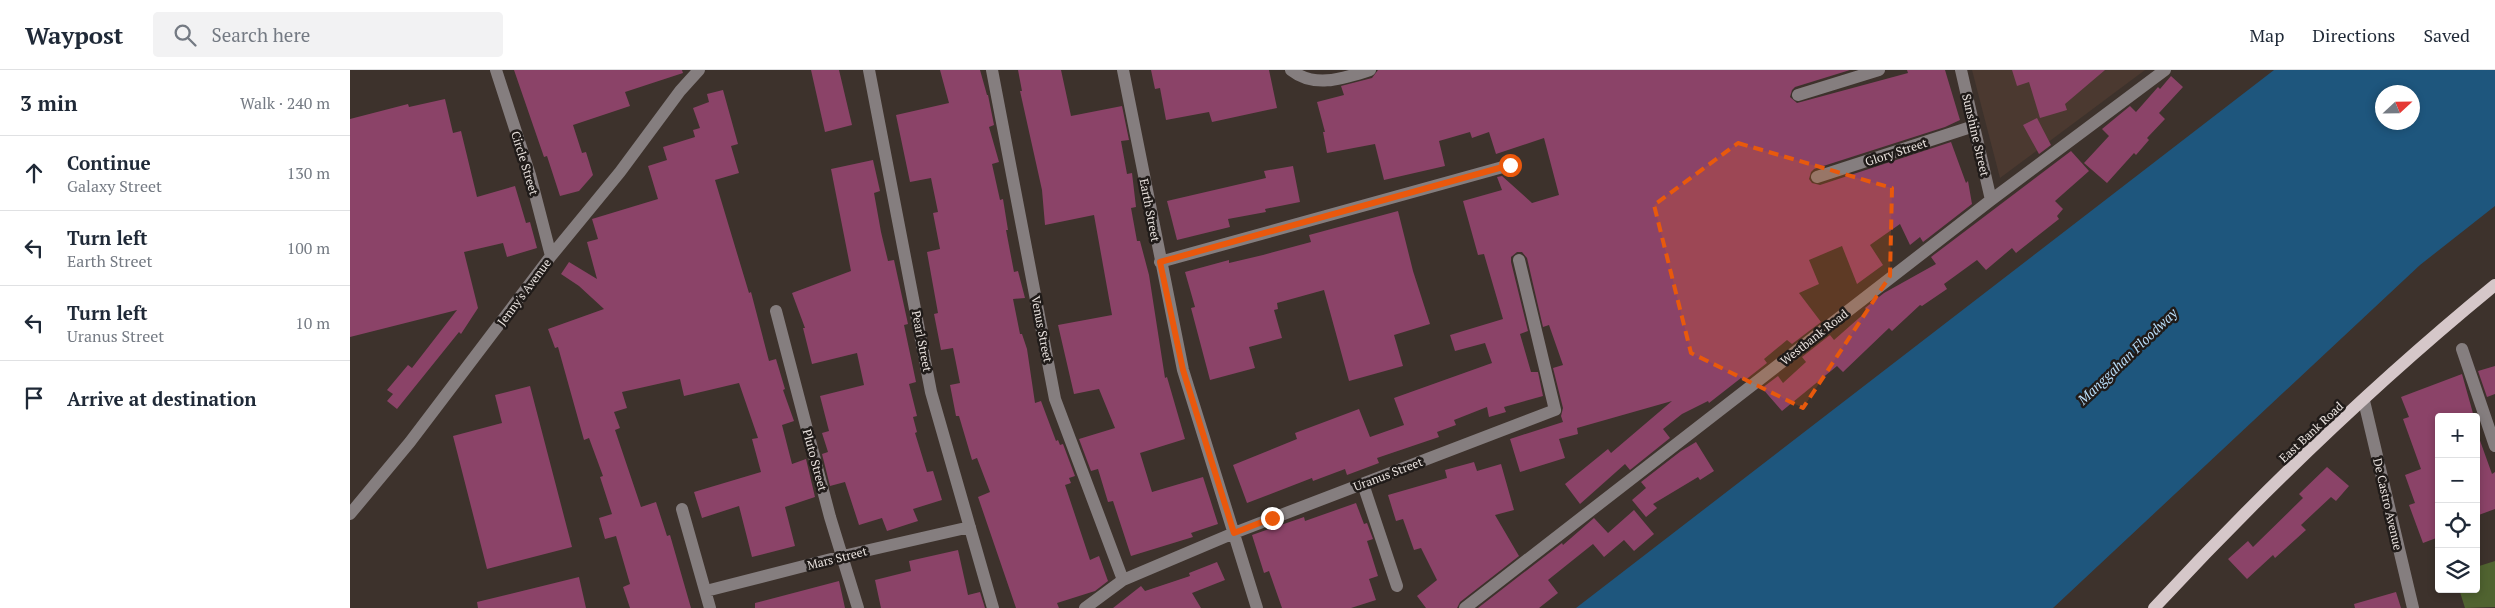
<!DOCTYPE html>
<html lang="en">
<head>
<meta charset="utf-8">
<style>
	:root { --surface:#fff; --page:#f2f2f3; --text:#1f2937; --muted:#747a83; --line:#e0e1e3 }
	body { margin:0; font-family:"PT Serif",serif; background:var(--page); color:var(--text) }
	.controls { position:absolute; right:15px; bottom:15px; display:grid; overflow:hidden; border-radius:5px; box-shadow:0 2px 8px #0003 }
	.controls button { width:45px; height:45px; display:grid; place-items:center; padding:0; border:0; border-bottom:1px solid var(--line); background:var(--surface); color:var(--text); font:25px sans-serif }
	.compass { position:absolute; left:2025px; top:15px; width:45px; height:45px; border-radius:50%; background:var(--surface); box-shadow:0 2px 8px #0003; rotate:68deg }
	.stop { position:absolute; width:15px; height:15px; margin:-11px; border:4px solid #ea580c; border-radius:50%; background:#fff }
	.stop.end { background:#ea580c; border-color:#fff; box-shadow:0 1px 5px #0008 }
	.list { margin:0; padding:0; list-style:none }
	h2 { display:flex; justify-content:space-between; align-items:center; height:65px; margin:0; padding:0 20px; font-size:21px }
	h2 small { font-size:16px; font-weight:400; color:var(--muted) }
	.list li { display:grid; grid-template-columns:32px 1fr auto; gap:15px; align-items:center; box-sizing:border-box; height:75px; padding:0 20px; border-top:1px solid var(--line) }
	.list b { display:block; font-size:19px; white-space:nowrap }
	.list p { margin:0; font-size:16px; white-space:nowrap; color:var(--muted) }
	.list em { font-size:16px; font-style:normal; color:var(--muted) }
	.icon { flex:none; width:28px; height:28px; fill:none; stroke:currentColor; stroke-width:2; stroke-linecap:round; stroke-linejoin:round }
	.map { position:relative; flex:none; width:2145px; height:538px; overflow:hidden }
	header { display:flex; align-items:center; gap:30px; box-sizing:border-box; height:70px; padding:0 25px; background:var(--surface); border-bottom:1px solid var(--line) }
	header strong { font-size:24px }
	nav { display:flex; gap:28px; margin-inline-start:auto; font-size:18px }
	.search { width:350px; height:45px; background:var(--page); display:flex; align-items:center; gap:12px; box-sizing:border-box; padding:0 18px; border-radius:5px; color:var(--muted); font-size:19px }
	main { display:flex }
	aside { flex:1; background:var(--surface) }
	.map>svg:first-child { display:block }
	.built { fill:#4b3930 }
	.green { fill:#506330 }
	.water { fill:#1e567d; fill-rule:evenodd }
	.building { fill:#8b4368 }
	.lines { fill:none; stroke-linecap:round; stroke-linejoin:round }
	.minor { stroke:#857e7f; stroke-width:12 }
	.major { stroke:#d5c7c9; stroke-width:12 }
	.route { stroke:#ea580c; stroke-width:6 }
	.marked { fill:#e8590c; fill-opacity:0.2; stroke:#e8590c; stroke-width:4; stroke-dasharray:10 6; stroke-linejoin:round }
	.labels { text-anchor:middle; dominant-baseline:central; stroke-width:5; stroke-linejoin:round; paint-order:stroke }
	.street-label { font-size:12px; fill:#eae3df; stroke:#201b19 }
	.water-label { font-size:14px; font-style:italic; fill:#bbdffb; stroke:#201b19 }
</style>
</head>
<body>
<header>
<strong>Waypost</strong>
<div class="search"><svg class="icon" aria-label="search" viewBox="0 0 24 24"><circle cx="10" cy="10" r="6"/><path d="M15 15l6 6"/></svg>Search here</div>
<nav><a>Map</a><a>Directions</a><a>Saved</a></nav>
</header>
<main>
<aside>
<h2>3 min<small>Walk · 240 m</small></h2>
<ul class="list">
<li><svg class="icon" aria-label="ahead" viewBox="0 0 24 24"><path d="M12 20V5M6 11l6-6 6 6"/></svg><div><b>Continue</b><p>Galaxy Street</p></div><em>130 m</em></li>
<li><svg class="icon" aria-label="left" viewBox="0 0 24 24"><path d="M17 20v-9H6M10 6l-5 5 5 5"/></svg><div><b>Turn left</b><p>Earth Street</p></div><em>100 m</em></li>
<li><svg class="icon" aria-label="left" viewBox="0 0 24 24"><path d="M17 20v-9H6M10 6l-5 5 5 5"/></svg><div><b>Turn left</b><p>Uranus Street</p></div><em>10 m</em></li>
<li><svg class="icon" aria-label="arrive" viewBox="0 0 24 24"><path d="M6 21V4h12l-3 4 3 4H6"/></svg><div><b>Arrive at destination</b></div></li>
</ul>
</aside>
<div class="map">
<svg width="2145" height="538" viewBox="0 0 2145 538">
	<rect width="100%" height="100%" fill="#3d322c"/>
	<path class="built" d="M1622,0H1795L1650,108Z"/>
	<path class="green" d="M2145,491V537L2115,538L2109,519H2126V497Z"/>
	<path class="water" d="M1924,0H2145V136L2070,195L1703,538H1226ZM2032,22H2062V52H2032Z"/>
	<path class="building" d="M164,0H332L333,3L275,22L280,36L223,55L232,83L236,82L243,105L229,121L210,126L197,86L194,87Z
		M461,0H489L502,55L475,62Z
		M590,0H630L637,25H638L644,55L639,57L649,92L642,94L650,130L653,129L658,160H656L664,202L668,201L675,228L663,229L670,264H672L677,279L685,333L691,331L706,371L708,370L710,375L713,374L725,406L719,408L721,413L715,415L740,490L749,486L758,511L745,521L707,533L709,538H666L628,427L640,422L627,388L622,390L609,346H606L600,315L610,313L603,278L591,280L584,244L588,243L577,182L590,179L583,143L588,142L581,108L560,112L546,45L599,33Z
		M668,0H711L721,46L772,36L779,70L771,71L777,104L782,103L786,137L781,138L787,171H790L799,205L815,308L817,307L835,369L790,383L802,422L853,407L868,454L841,463L843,467L781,486L763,431L758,432L748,399L741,401L729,369L765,358L749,319L724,324L708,255L762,245L744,145L695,155L692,120L670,21H672Z
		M801,0H919L927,38L862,52L859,42L816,50L810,18L805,19Z
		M1028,0H1500L1445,17L1442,20L1440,27L1447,33L1558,3L1557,0H1595L1610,50L1595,57L1464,99L1461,102L1459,109L1462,113L1470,115L1601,72L1616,113L1618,111L1622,134L1573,172L1570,167L1560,175L1550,154L1520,175L1533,195L1507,214L1492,176L1459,190L1469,214L1449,223L1471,252L1442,274L1437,270L1414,289L1417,293L1394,311L1391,308L1359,333L1358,331L1332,344L1313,359L1320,368L1280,400L1275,394L1230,434L1215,414L1258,379L1261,383L1322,331L1227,358L1228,364L1209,369L1215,388L1170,402L1160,369L1213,352L1211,346L1213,338L1203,298L1213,295L1199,255L1193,257L1177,188L1172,182H1167L1161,187V192L1178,261L1170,264L1181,302H1188L1193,326L1154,337L1156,342L1139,347L1137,337L1104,350L1106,355L1087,362L1089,367L1027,388L1029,393L997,405L995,399L963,411L962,408L897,433L883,395L947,369L945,363L1009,339L1020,367L1054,355L1044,328L1142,293L1135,273L1105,281L1100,265L1153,249L1134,184L1128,185L1113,131L1152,120L1147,107L1152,106L1182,133L1209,125L1194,68L1146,84L1139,62L1122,68L1120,62L1089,71L1095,96L1034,110L1025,74L977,83L973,62H975L967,32L994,25L991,16L1022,8Z
		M1662,0H1755L1715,34L1717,40L1690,48L1679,12L1667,16Z
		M1821,6L1833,17L1809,43L1815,49L1797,68L1799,70L1786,85L1784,83L1757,113L1734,93L1759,66L1752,59L1780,36L1786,42L1808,17L1810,19Z
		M373,20L388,74L381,76L389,103L365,110L399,223L401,222L419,291L426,289L435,319L433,320L444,351L432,355L442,394L456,389L465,427L435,437L445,476L402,487L389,436L352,448L344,422L411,402L402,369L408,368L389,313L334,326L330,309L272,322L277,338L264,342L270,358L265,360L291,437L306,432L317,466L320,465L341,538H280L273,517L280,514L266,466L255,469L249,448L262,444L250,407L253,406L239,368L234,370L208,277L205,278L198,259L254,239L229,216L211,204L219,192L247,209L237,172L248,169L242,149L308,129L298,96L317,90L313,77L345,67L343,60L350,58L343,38L359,32L357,24Z
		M95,29L103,63L111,61L127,127L165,116L176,153L180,152L187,178L157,187L153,173L114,182L128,238L111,264L109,262L47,339L37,331L43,324L37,320L58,295L62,298L107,240L0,267V49L58,34L59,37Z
		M1687,48L1701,75L1689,84L1673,55Z
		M1721,81L1739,101L1705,131L1713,139L1707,146L1709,149L1666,183L1662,178L1636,200L1627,190L1594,214L1597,219L1572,236L1570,235L1542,261L1539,258L1493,302L1487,296L1432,341L1412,318L1428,306L1433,313L1456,292L1452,287L1480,265L1484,270L1517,241L1515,238L1534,223L1586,194L1581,187Z
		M523,90L530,121L524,123L531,162L538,191L544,190L558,254L554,255L566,312L559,314L567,346L563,347L567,362L565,363L577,402L583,401L592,430L563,439L568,451L537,461L532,448L509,455L495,412L480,416L472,384L478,382L472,363L479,361L470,326L514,315L507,283L462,294L453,258H455L442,223L501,201L481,99Z
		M943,96L950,132L915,139L916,142L878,149L880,157L827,170L817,131L916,108L914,101Z
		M1048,141L1063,201L1080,254L1044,265L1053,296L999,311L974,220L927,233L928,239L924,240L932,268L899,277L905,298L860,310L841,238L845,237L835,202L879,190V193L913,185L961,172L959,165Z
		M2145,296V324L2137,327L2128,301Z
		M2112,304L2124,347H2089V467L2073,473L2059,435L2065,433L2055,405L2071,399L2053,349L2059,347L2051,327Z
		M180,316L222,477L137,499L103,366L152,353L145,325Z
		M2128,365L2142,404L2145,402V439L2126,446V366Z
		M1346,372L1364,401L1350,410L1348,407L1303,434L1307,438L1296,447L1282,430L1296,418L1291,412L1331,381Z
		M1124,392L1127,401L1151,394L1164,440L1145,445L1169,486L1110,532L1107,538H1076L1067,526L1087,510L1071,478L1064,480L1053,449L1046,451L1038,425L1097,408L1095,400Z
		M1977,397L1999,416L1986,431L1981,427L1951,455L1956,460L1925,488L1923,485L1897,509L1878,489L1898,471L1903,477L1953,428L1949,424Z
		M1006,433L1014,454L1017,453L1023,469L1017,471L1028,506L1019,509L1026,530L1001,538H932L919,501L914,503L902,465L954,447L955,451Z
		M1284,440L1304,464L1284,481L1274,470L1254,487L1243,474L1198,510L1208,523L1189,538H1128L1212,473L1213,475L1244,448L1258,463Z
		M608,480L618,525L630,522L635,538H531L525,510L561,501L559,491Z
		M867,492L875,510L842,523L851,538H763L791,516L795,521L840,506L839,503Z
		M229,507L236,538H128L127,532Z
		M489,511L495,538H405V533Z
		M2046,522L2051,538H2005L2004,534Z"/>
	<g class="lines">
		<path class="minor" d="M146,0L180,105L201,186
			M519,0L581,322L643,538
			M642,0L705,329L773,510
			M773,0L833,300L907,538
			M941,0C965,19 994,8 1020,0
			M1611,0L1641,130
			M1448,25L1529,0
			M1467,107L1624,56
			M810,192L1160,95
			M426,241L480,447L508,538
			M2112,279L2145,376
			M2014,331L2063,538
			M1013,414L1047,516
			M332,439L360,538
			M0,444L60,372L201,186L270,102L330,21L349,0
			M356,521L493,486L620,457
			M735,538L773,510L884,463L1205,340L1169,190
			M1115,538L1641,130L1815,0"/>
		<path class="major" d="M1804,538C1910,424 2024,314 2145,215"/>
	</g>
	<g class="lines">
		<path class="route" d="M922,448L884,463L833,300L810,192L1160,95"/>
	</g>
	<path class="marked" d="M1388,73L1542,118L1540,206L1453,338L1341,283L1304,135Z"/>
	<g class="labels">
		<g class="street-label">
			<text transform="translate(1626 65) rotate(77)">Sunshine Street</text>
			<text transform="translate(1546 82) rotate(-18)">Glory Street</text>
			<text transform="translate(175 93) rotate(73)">Circle Street</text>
			<text transform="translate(800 140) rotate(79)">Earth Street</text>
			<text transform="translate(174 222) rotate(-53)">Jenny's Avenue</text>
			<text transform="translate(692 259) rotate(79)">Venus Street</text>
			<text transform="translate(1464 267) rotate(-38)">Westbank Road</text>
			<text transform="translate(572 271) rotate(79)">Pearl Street</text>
			<text transform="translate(1961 362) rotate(-43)">East Bank Road</text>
			<text transform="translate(465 390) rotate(75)">Pluto Street</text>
			<text transform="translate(1038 404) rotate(-21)">Uranus Street</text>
			<text transform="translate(2038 434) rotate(77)">De Castro Avenue</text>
			<text transform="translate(487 488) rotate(-14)">Mars Street</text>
		</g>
		<g class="water-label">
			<text transform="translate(1777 286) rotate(-44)">Manggahan Floodway</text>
		</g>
	</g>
</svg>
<div class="controls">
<button>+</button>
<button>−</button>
<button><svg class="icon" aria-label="locate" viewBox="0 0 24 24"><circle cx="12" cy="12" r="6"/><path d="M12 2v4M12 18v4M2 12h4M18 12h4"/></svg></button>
<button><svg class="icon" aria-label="layers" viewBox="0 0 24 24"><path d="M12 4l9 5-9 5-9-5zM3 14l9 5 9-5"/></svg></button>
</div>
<svg class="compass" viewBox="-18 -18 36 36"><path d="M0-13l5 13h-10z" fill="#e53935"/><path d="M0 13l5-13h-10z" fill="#747a83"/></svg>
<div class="stop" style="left:1160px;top:95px"></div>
<div class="stop end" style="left:922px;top:448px"></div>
</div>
</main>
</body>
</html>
